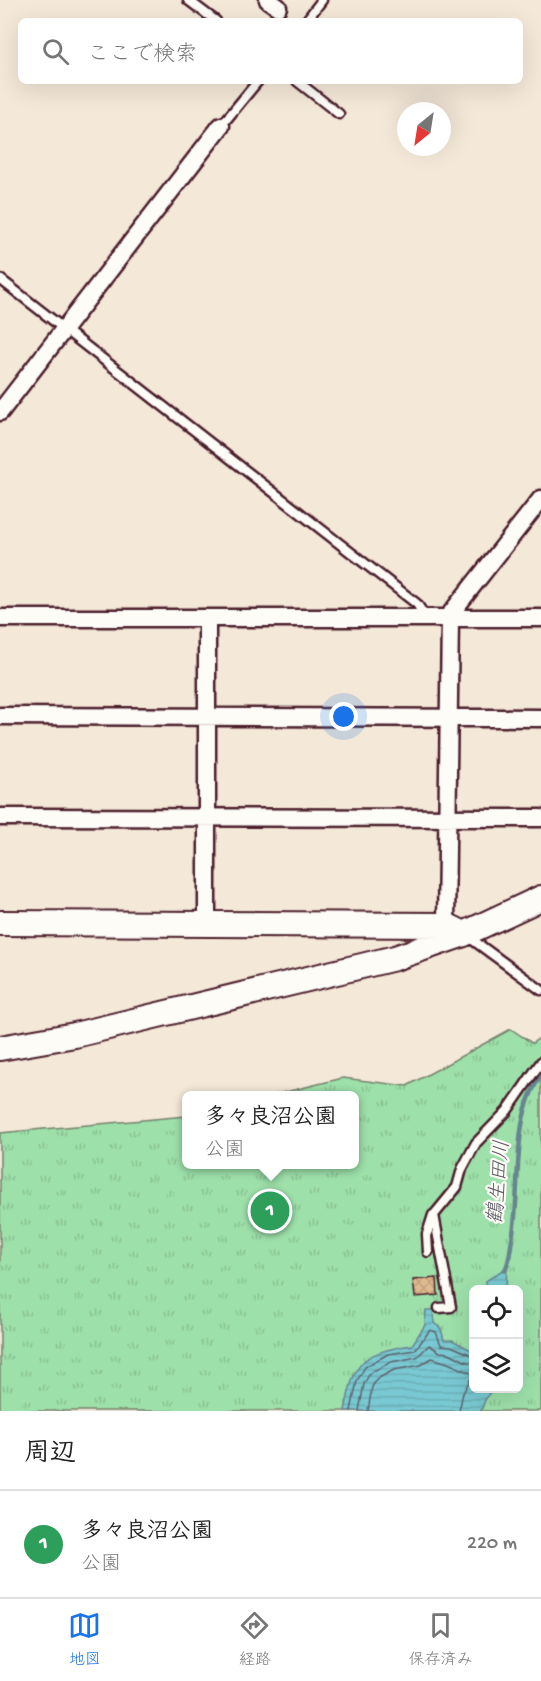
<!DOCTYPE html>
<html lang="ja">
<head>
<meta charset="utf-8">
<style>
	:root { --surface:#fff; --page:#f6f6f6; --text:#222; --muted:#767676; --line:#e0e0e0; --accent:#1a73e8 }
	body { margin:0; font-family:"Gochi Hand","Klee One",sans-serif; background:var(--page); color:var(--text) }
	.controls { position:absolute; right:18px; bottom:18px; display:grid; overflow:hidden; border-radius:9px; box-shadow:0 6px 24px #0002 }
	.controls button { width:54px; height:54px; display:grid; place-items:center; padding:0; border:0; border-bottom:2px solid var(--line); background:var(--surface); color:var(--text); font:30px sans-serif }
	.compass { position:absolute; left:397px; top:102px; width:54px; height:54px; border-radius:50%; background:var(--surface); box-shadow:0 6px 24px #0002; rotate:210deg }
	.you { position:absolute; left:344px; top:717px; width:21px; height:21px; margin:-15px; border:4px solid #fff; border-radius:50%; background:#1a73e8; box-shadow:0 0 0 9px #1a73e833 }
	.badge { display:grid; place-items:center; width:39px; height:39px; border-radius:50%; background:var(--accent); color:#fff; font-size:20px; font-weight:700 }
	.pin { position:absolute; translate:-50% -50%; border:3px solid #fff; box-shadow:0 2px 6px #0006 }
	.popup { position:absolute; left:182px; top:1091px; width:177px; height:78px; box-sizing:border-box; display:grid; place-content:center; border-radius:9px; background:var(--surface); filter:drop-shadow(0 2px 4px #0005); font-size:20px; white-space:nowrap; color:var(--muted) }
	.popup b { font-size:22px; color:var(--text) }
	.popup::after { content:''; position:absolute; left:50%; top:100%; margin-left:-12px; border:12px solid transparent; border-top-color:var(--surface) }
	.list { margin:0; padding:0; list-style:none }
	h2 { display:flex; justify-content:space-between; align-items:center; height:78px; margin:0; padding:0 24px; font-size:26px }
	h2 small { font-size:20px; font-weight:400; color:var(--muted) }
	.list li { display:grid; grid-template-columns:39px 1fr auto; gap:18px; align-items:center; box-sizing:border-box; height:108px; padding:0 24px; border-top:2px solid var(--line) }
	.list b { display:block; font-size:22px; white-space:nowrap }
	.list p { margin:0; font-size:20px; white-space:nowrap; color:var(--muted) }
	.list em { font-size:20px; font-style:normal; color:var(--muted) }
	.icon { flex:none; width:33px; height:33px; fill:none; stroke:currentColor; stroke-width:2; stroke-linecap:round; stroke-linejoin:round }
	.map { position:relative; flex:none; width:541px; height:1411px; overflow:hidden }
	.search { position:absolute; background:var(--surface); box-shadow:0 6px 24px #0002; left:18px; right:18px; top:18px; height:66px; display:flex; align-items:center; gap:15px; box-sizing:border-box; padding:0 21px; border-radius:9px; color:var(--muted); font-size:22px }
	.sheet { height:186px; background:var(--surface) }
	nav { display:flex; justify-content:space-around; align-items:center; box-sizing:border-box; height:84px; border-top:2px solid var(--line); background:var(--surface); font-size:16px; color:var(--muted) }
	nav a { display:grid; justify-items:center; gap:3px }
	nav .on { color:var(--accent) }
	.map>svg:first-child { display:block }
	.park { fill:url(#park-tufts); stroke:#74806a; stroke-width:1.5; fill-rule:evenodd }
	.water { fill:url(#water-rules); stroke:#66858f; stroke-width:1.5 }
	.lines { fill:none; stroke-linecap:round; stroke-linejoin:round }
	.shore { stroke:#5d636e; stroke-width:1.5 }
	.stream { stroke:#66858f; stroke-width:4.5 }
	.building { fill:url(#building-cross-hatch); stroke:#4a1f2b; stroke-width:1.5 }
	.lane-casing { stroke:#4a1f2b; stroke-width:13 }
	.street-casing { stroke:#4a1f2b; stroke-width:21 }
	.secondary-casing { stroke:#4a1f2b; stroke-width:28 }
	.lane { stroke:#fdfcf7; stroke-width:8 }
	.street { stroke:#fdfcf7; stroke-width:16 }
	.secondary { stroke:#fdfcf7; stroke-width:24 }
	.labels { text-anchor:middle; dominant-baseline:central; stroke-width:4.5; stroke-linejoin:round; paint-order:stroke }
	.water-label { font-size:21px; font-style:italic; fill:#5a5a65; stroke:#fdfcf7 }
</style>
</head>
<body>
<div class="map">
<svg width="541" height="1411" viewBox="0 0 541 1411">
	<defs>
		<pattern id="park-tufts" width="24" height="20" patternUnits="userSpaceOnUse" patternTransform="scale(1.5)"><rect width="24" height="20" fill="#9de0aa"/><path d="M3 7l-1-3M5 7V3M7 7l1-3M15 17l-1-3M17 17v-4M19 17l1-3" fill="none" stroke="#89c092"/></pattern>
		<pattern id="water-rules" width="6" height="5" patternUnits="userSpaceOnUse" patternTransform="scale(1.5)"><rect width="6" height="5" fill="#79c9d2"/><path d="M0 2.5h6" fill="none" stroke="#6aacb4"/></pattern>
		<pattern id="building-cross-hatch" width="8" height="8" patternUnits="userSpaceOnUse" patternTransform="scale(1.5)"><rect width="8" height="8" fill="#dfba90"/><path d="M0 0l8 8M0 8l8-8" fill="none" stroke="#c19f7c"/></pattern>
	</defs>
	<rect width="100%" height="100%" fill="#f4e8d8"/>
	<filter id="ink" filterUnits="userSpaceOnUse"><feTurbulence type="fractalNoise" baseFrequency=".0167" numOctaves="2"/><feDisplacementMap in="SourceGraphic" scale="12" xChannelSelector="R" yChannelSelector="G"/><feConvolveMatrix kernelMatrix="1 2 1 2 8 2 1 2 1" color-interpolation-filters="sRGB"/></filter>
	<g filter="url(#ink)">
		<path class="park" d="M511,1029L532,1043L541,1037V1411H0V1133L186,1116V1164H354V1096L273,1095L343,1078L407,1086ZM474,1290H518V1388H474Z"/>
		<path class="water" d="M507,1267L506,1287L503,1289H485L486,1281Z
			M426,1310H433L434,1323L441,1329L444,1340H452L473,1351L474,1388L492,1389L485,1400L481,1411H345C354,1361 361,1353 412,1345L425,1325Z"/>
		<g class="lines">
			<path class="shore" d="M351,1411L357,1381L365,1367L388,1354L415,1350L430,1330L436,1332L441,1345L451,1346L474,1356
				M359,1411L364,1384L370,1373L391,1362L417,1357L429,1345L440,1352L449,1353L467,1362L474,1363
				M368,1411L372,1387L377,1379L394,1370L421,1365L432,1358L448,1363L473,1374L463,1393L459,1411"/>
			<path class="stream" d="M505,1270C510,1261 510,1249 512,1239C522,1188 510,1118 541,1076"/>
		</g>
		<path class="building" d="M437,1278L438,1295L415,1297L413,1280Z"/>
		<g class="lines">
			<defs>
				<path id="lane" d="M188,0L216,21
					M306,21L322,0
					M297,81L339,114
					M221,126L258,81
					M0,279L417,604L426,618
					M466,935L541,990
					M428,1252L427,1234L433,1215
					M439,1308L451,1307L434,1215L457,1187L462,1169L476,1143L507,1111L541,1062"/>
				<path id="street" d="M268,0L278,7
					M0,412L221,126
					M0,618H541
					M207,618V924
					M0,716L541,718
					M0,817L541,818
					M446,925L450,619L452,612L541,499"/>
				<path id="secondary" d="M0,923L446,925L464,934
					M0,1048L75,1035L395,958L464,934L541,898"/>
			</defs>
			<use href="#lane" class="lane-casing"/>
			<use href="#street" class="street-casing"/>
			<use href="#secondary" class="secondary-casing"/>
			<use href="#lane" class="lane"/>
			<use href="#street" class="street"/>
			<use href="#secondary" class="secondary"/>
		</g>
	</g>
	<g class="labels">
		<g class="water-label">
			<text transform="translate(501 1182) rotate(-85)">鶴生田川</text>
		</g>
	</g>
</svg>
<div class="controls">
<button><svg class="icon" aria-label="locate" viewBox="0 0 24 24"><circle cx="12" cy="12" r="6"/><path d="M12 2v4M12 18v4M2 12h4M18 12h4"/></svg></button>
<button><svg class="icon" aria-label="layers" viewBox="0 0 24 24"><path d="M12 4l9 5-9 5-9-5zM3 14l9 5 9-5"/></svg></button>
</div>
<svg class="compass" viewBox="-18 -18 36 36"><path d="M0-13l5 13h-10z" fill="#e53935"/><path d="M0 13l5-13h-10z" fill="#767676"/></svg>
<div class="you"></div>
<div class="pin badge" style="left:270px;top:1211px;background:#2e9e5b">1</div>
<div class="popup"><b>多々良沼公園</b>公園</div>
<div class="search"><svg class="icon" aria-label="search" viewBox="0 0 24 24"><circle cx="10" cy="10" r="6"/><path d="M15 15l6 6"/></svg>ここで検索</div>
</div>
<section class="sheet">
<h2>周辺<small></small></h2>
<ul class="list">
<li><span class="badge" style="background:#2e9e5b">1</span><div><b>多々良沼公園</b><p>公園</p></div><em>220 m</em></li>
</ul>
</section>
<nav>
<a class="on"><svg class="icon" aria-label="map" viewBox="0 0 24 24"><path d="M3 6l6-2 6 2 6-2v14l-6 2-6-2-6 2zM9 4v14M15 6v14"/></svg>地図</a>
<a><svg class="icon" aria-label="directions" viewBox="0 0 24 24"><path d="M12 3l9 9-9 9-9-9zM9 14v-3h6M13 9l2 2-2 2"/></svg>経路</a>
<a><svg class="icon" aria-label="saved" viewBox="0 0 24 24"><path d="M7 4h10v16l-5-4-5 4z"/></svg>保存済み</a>
</nav>
</body>
</html>
